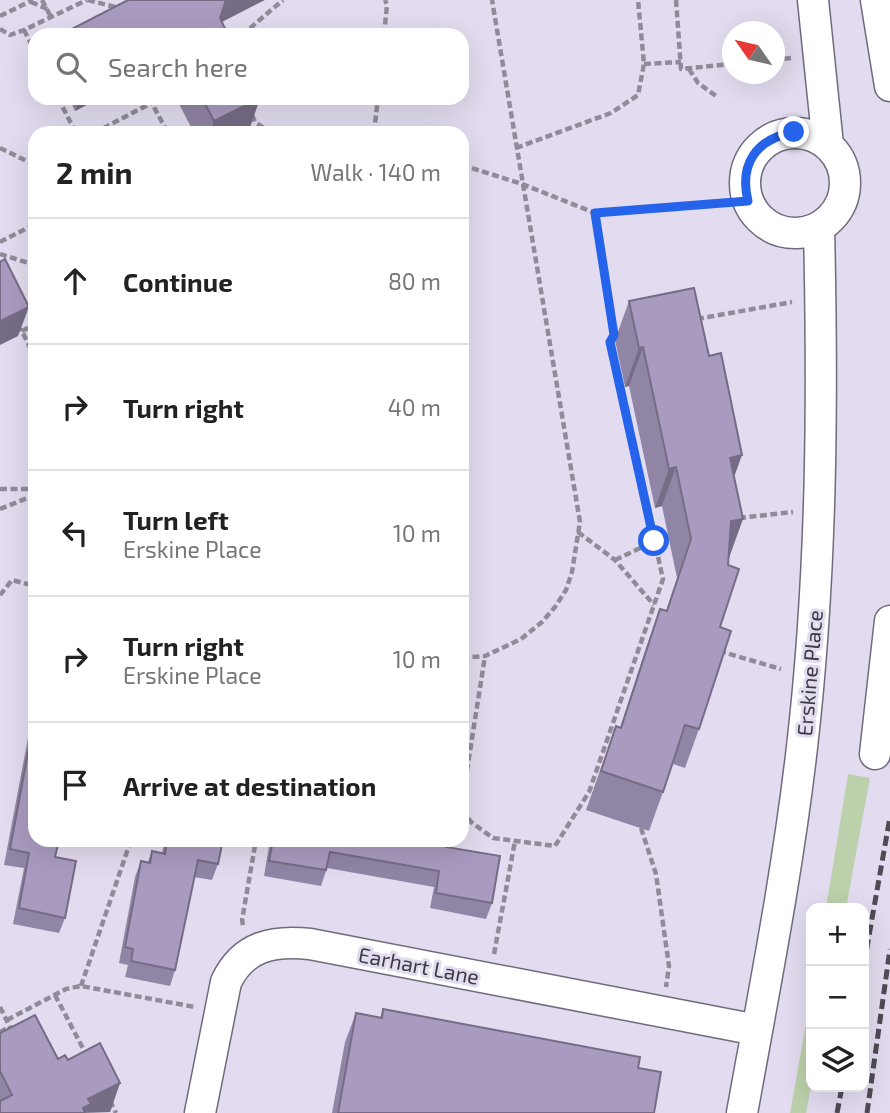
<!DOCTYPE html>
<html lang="en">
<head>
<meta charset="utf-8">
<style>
	:root { --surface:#fff; --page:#f6f6f6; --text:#222; --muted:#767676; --line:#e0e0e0 }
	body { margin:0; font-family:"Exo 2",sans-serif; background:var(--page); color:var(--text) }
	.controls { position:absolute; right:21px; bottom:21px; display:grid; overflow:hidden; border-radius:14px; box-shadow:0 7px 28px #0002 }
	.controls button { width:63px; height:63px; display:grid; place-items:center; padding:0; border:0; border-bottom:2px solid var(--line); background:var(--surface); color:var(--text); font:35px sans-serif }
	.compass { position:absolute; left:722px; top:21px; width:63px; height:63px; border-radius:50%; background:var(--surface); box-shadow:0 7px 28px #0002; rotate:304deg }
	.stop { position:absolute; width:21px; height:21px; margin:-16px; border:5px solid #2563eb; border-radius:50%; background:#fff }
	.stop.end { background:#2563eb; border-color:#fff; box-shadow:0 2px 7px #0008 }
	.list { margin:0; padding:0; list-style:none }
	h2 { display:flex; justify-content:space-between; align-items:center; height:91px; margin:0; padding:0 28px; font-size:30px }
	h2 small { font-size:23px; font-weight:400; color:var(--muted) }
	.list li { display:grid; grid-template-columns:46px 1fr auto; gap:21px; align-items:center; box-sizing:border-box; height:126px; padding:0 28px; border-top:2px solid var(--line) }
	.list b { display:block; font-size:26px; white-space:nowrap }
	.list p { margin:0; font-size:23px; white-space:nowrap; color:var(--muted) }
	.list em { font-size:23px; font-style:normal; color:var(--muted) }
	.icon { flex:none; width:38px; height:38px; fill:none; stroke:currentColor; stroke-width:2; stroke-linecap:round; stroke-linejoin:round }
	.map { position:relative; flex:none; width:890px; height:1113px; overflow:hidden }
	.search { position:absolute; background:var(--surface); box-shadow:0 7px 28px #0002; left:28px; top:28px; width:441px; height:77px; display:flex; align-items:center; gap:18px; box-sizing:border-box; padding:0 24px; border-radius:21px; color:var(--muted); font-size:26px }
	.panel { position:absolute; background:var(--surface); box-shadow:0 7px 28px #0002; left:28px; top:126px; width:441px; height:721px; border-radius:21px }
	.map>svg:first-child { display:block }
	.green { fill:#bcd0ab }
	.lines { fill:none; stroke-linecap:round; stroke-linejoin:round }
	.minor-casing { stroke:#716a7c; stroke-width:33 }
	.path { stroke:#908b99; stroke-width:4.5; stroke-dasharray:7 3.5; stroke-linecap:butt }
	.minor { stroke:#fff; stroke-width:30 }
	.rail { stroke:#4e4b54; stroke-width:5; stroke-dasharray:10 5; stroke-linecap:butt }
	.wall { fill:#9185a5 }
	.shaded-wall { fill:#766c86 }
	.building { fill:#a99bc0; stroke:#766c86; stroke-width:2 }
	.route { stroke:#2563eb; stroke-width:9 }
	.labels { text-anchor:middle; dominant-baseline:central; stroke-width:6; stroke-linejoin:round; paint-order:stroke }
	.street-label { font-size:21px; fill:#3d3a42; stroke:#e3dcf0 }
</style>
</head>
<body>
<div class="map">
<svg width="890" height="1113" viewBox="0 0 890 1113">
	<rect width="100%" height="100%" fill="#e3dcf0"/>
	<path class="green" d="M848,774L870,778L846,908H826Z
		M811,996V1087L806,1113H790Z"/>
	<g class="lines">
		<defs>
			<path id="minor" d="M813,0L828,145
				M876,0L890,86
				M745 183a50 50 0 1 1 100 0a50 50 0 1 1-100 0Z
				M875,754L890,621
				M200,1113L226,982C243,946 273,940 310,944L757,1030
				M742,1113C764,991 788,870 802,747C822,574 823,401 819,228"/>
		</defs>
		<use href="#minor" class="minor-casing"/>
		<path class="path" d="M42,0L51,17
			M88,0L119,8
			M676,0L681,69L732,64
			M31,2L47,9
			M0,16L33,0
			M0,29L10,35L24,30L87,0
			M24,30L35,52
			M242,35L283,0
			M384,35L387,5L385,0
			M774,60L791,58
			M644,64L681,62
			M689,69L698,83L716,96
			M58,98L76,133
			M149,98L168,133
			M252,115L255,122L271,133
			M94,133L161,98
			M376,133L375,124L378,98
			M0,148L33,164L35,163
			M516,148L611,113L638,95L644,64L638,0
			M462,165L522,184L595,213L748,201
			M595,213L615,340
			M0,242L35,224
			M0,254L35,265
			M697,319L792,302
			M16,326L22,331L35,358
			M22,331L35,324
			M0,489H35
			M0,509L35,495
			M739,518L793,512
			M578,532L615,560L654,605
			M615,560L655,541
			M0,595L12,580L35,586
			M719,651L781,669
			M462,658L485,656L521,639L542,622L555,607L566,590L572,572L580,522L492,0
			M462,802L485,656
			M462,810L471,822L493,838L555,846L589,792L663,579L610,342L614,335L620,334
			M641,828L656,874L669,966L666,987
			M243,925L242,920L256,840
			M494,954L515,841
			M81,986L131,840
			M55,995L87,1056
			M0,1007L10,1027L8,1032
			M7,1020L66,989L81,986L195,1007
			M0,1032L9,1027
			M110,1101L116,1113"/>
		<use href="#minor" class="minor"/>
		<path class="rail" d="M864,964L890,817
			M837,1113L842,1087
			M867,1113L890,949"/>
	</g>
	<path class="wall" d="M69,98H100L75,111Z
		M176,98H260L250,127L238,133H194Z
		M629,301L734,477L729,558L720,627L699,729L685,768L673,764L649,831L586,810L616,726L620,728L646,648L660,609L666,611L677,578L662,506L655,508L629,386L625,387L615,340Z
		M35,701V840L55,857L65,918L59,933L13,924L24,868L4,865Z
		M165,840H223L218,864L212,880L194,877L175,970L170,986L125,977L128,965L119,963L135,877L141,861L148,862L152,851L162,853Z
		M270,840H447L446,847L492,903L486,919L430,908L434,887L327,868L321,886L264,876Z
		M383,1009L638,1068L654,1113H332L345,1042L356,1013L380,1018Z
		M0,1033L58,1059L68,1060L120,1083L110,1112L0,1113Z"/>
	<path class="shaded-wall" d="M226,0H265L218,24Z
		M80,98H100L75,111Z
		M260,98L250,127L238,133H210L214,121Z
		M29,307L18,336L0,345V321Z
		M643,347L629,386L625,387L639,348Z
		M742,455L728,494L730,458Z
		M676,467L662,506L655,508L669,469Z
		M743,519L729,558L716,560L731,521Z
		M120,1083L110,1112L81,1113L83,1108L88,1099Z"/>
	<path class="building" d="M128,0H226L220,18L228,35H62V34Z
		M202,98H260L214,121Z
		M5,259L29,307L0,321V262Z
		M694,288L709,356L721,353L742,455L730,458L743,519L731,521L728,565L739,569L720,627L731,631L699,729L685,725L663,792L601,771L616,726L621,728L660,609L667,611L691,539L676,467L669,469L643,347L639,348L629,301Z
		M35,715V840H59L55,857L76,861L65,918L19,908L29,853L10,849Z
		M167,840H223L218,864L198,860L175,970L131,961L133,949L125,947L141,861L150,863L152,851L165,854Z
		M273,840H447L446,847L500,856L492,903L436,893L439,871L330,852L326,870L269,861Z
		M383,1009L640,1057L638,1068L661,1072L654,1113H338L356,1013L382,1018Z
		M35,1015L58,1059L65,1055L68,1060L100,1043L120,1083L88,1099L91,1104L83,1108L85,1113H0V1101L12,1095L0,1071V1033Z"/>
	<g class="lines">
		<path class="route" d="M654,541L610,342L614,335L595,213L748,201C739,164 756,139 794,132"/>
	</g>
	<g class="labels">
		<g class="street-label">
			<text transform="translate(809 673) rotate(-85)">Erskine Place</text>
			<text transform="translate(419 965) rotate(11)">Earhart Lane</text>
		</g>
	</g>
</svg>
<div class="controls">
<button>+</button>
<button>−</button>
<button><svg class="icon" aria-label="layers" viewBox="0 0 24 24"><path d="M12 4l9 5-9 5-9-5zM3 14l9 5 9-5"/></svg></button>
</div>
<svg class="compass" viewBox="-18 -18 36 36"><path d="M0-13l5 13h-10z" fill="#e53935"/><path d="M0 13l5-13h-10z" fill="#767676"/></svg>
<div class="stop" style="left:654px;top:541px"></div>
<div class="stop end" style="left:794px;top:132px"></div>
<div class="search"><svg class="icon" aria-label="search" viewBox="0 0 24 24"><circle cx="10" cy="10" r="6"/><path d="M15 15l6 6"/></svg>Search here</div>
<section class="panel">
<h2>2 min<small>Walk · 140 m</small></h2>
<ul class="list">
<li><svg class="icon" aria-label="ahead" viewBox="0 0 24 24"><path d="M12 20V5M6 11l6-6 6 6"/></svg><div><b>Continue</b></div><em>80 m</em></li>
<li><svg class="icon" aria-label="right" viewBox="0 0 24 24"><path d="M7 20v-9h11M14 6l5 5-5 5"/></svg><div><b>Turn right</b></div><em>40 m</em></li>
<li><svg class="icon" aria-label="left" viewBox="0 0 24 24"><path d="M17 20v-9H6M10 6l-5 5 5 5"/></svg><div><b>Turn left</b><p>Erskine Place</p></div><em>10 m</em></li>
<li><svg class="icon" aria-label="right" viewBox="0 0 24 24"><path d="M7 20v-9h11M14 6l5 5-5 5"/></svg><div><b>Turn right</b><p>Erskine Place</p></div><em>10 m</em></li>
<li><svg class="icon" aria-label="arrive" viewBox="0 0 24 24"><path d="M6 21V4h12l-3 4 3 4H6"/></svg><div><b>Arrive at destination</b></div></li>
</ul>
</section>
</div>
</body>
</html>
